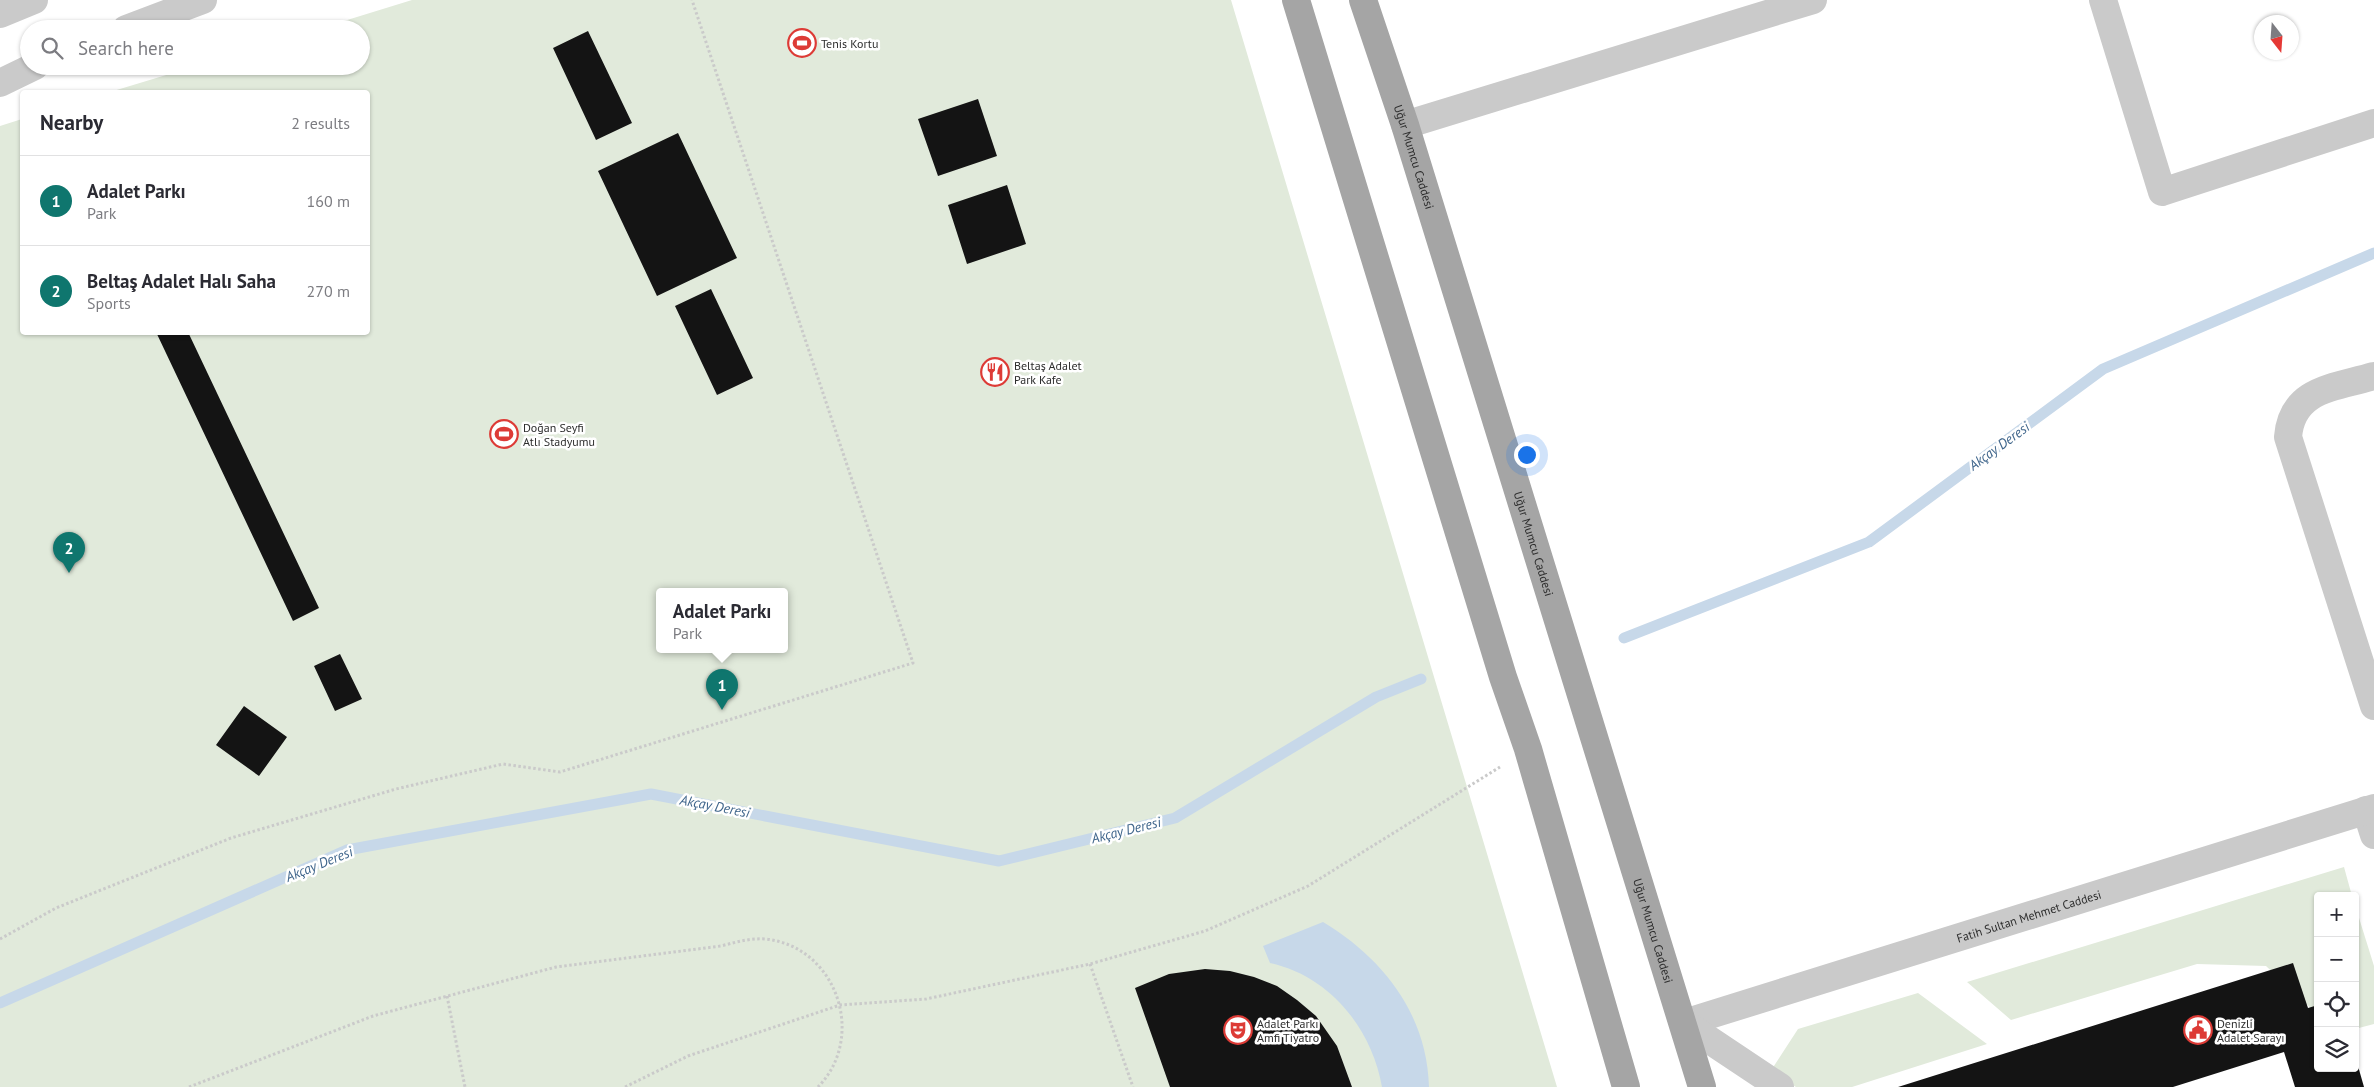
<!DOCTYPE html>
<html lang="en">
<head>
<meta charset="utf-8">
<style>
	:root { --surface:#fff; --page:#f7f7f7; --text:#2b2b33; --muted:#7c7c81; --line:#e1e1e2; --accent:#0f766e }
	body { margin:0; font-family:"PT Sans",sans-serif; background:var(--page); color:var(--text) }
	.controls { position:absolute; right:15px; bottom:15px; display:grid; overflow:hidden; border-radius:5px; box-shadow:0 1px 4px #0004 }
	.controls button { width:45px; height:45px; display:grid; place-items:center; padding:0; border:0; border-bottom:1px solid var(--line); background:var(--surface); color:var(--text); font:25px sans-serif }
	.compass { position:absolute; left:2254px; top:15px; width:45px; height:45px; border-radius:50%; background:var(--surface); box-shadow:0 1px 4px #0004; rotate:163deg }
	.you { position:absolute; left:1526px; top:454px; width:18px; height:18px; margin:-12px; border:4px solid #fff; border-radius:50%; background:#1a73e8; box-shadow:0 0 0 8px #1a73e833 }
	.badge { display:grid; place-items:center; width:32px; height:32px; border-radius:50%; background:var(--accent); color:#fff; font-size:16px; font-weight:700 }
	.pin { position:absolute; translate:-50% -41px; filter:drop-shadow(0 1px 2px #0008) }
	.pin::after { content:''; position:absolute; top:26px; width:18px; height:15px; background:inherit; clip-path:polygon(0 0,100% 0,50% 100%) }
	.popup { position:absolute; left:656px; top:588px; width:132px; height:65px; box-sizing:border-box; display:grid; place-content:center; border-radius:5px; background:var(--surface); filter:drop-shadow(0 1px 4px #0005); font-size:16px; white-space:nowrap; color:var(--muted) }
	.popup b { font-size:19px; color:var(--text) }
	.popup::after { content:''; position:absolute; left:50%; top:100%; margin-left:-10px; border:10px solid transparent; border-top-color:var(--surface) }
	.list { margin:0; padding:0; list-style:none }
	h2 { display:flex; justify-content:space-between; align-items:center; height:65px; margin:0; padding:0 20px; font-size:21px }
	h2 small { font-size:16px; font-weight:400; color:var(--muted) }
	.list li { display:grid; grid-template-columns:32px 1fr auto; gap:15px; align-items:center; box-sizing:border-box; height:90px; padding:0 20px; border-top:1px solid var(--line) }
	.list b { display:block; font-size:19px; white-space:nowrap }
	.list p { margin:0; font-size:16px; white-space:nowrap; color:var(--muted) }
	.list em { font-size:16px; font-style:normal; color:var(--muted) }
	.icon { flex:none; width:28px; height:28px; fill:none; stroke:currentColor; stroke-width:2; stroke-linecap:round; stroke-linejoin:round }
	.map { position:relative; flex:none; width:2374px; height:1087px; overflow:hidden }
	.search { position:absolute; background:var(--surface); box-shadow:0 1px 4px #0004; left:20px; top:20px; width:350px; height:55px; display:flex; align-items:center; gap:12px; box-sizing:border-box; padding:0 18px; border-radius:28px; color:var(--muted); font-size:19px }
	.panel { position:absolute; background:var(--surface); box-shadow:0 1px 4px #0004; left:20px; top:90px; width:350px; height:245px; border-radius:5px }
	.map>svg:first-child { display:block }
	.green { fill:#e1eadb; fill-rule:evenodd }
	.water { fill:#c7d8e9 }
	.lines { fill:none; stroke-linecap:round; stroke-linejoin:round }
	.stream { stroke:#c7d8e9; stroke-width:11 }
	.building { fill:#141414 }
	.path { stroke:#cacaca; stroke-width:3; stroke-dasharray:2.5 2.5; stroke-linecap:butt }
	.minor { stroke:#cacaca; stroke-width:28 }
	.major { stroke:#a5a5a5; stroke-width:28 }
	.labels { text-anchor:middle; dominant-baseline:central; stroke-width:5; stroke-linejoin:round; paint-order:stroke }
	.poi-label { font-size:12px; fill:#2d2d2d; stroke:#fff; text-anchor:start }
	.street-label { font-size:12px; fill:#2d2d2d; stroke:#fff }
	.water-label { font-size:14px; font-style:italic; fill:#3f658b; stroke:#fff }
</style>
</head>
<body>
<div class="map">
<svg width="2374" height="1087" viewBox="0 0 2374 1087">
	<rect width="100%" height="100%" fill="#fff"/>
	<path class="green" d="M412,0H1231L1557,1087H0V126L22,119V332H368V92H110L196,66H361V29H318ZM660,591H784V649H660Z
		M2344,867L2352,896H2318V1015L2266,966L2197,964L2011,1020L1967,982Z
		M2355,905L2374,966V1024L2355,1029Z
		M1918,993L1987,1044L1852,1087H1796L1770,1072L1798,1029Z"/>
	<path class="water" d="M1323,922C1383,958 1427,1014 1429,1087H1382C1372,1029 1330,976 1270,963L1263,946Z"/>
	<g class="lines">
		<path class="stream" d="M1624,638L1869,542L2103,369L2374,253
			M0,1003L347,850L651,794L999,861L1175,818L1376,697L1421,679"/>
	</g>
	<path class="building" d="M588,31L632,123L596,140L553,48Z
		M978,99L997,156L938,176L918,119Z
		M678,133L737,258L657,296L598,171Z
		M1007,185L1026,244L967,264L948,205Z
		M711,289L753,378L717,395L675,306Z
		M156,332H188L319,608L293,621Z
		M340,654L362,699L335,711L314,666Z
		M244,706L287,737L259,776L216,745Z
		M2293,963L2308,1008L2318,1005V1068H2355L2356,1059L2364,1087H2295L2284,1052L2173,1087H1898Z
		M1205,969L1230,971L1254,977L1277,986L1297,1000L1316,1016L1337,1046L1352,1087H1170L1135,988L1169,974Z"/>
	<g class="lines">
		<path class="path" d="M0,939L56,908L231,838L396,789L503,764L560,772L913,663L692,0
			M1090,964L1133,1087
			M447,996L465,1087
			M189,1087L373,1016L556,967L721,946C736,942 750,938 766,939C837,947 867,1037 818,1087
			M625,1087L688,1056L840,1005L926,999L1090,964L1205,931L1308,886L1500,767"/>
		<g class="minor">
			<path d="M2103,0L2162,192L2374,123"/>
			<path d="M0,14L34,0"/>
			<path d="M126,29L203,0"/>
			<path d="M0,83L35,66"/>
			<path d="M1405,125L1813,0"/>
			<path d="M2374,376C2335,388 2292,388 2288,437L2374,706"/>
			<path d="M2366,810L2374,835"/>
			<path id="s1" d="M1684,1023L2374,808"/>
			<path d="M1684,1023L1780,1087"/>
		</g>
		<g class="major">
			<path d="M1296,0L1503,677L1528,749L1626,1087"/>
			<path id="s2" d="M1363,0L1405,125L1702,1087"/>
		</g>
	</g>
	<defs>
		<symbol id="stadium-ring" viewBox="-11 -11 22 22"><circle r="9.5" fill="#fff" stroke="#dd3b36" stroke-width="1.5"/><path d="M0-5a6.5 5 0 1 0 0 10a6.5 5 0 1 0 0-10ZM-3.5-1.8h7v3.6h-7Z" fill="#dd3b36"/></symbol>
		<symbol id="restaurant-ring" viewBox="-11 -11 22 22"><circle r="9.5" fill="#fff" stroke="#dd3b36" stroke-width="1.5"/><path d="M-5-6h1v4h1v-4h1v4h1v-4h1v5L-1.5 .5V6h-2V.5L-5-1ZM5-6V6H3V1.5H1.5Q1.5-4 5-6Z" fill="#dd3b36"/></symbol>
		<symbol id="theatre-ring" viewBox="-11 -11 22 22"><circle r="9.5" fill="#fff" stroke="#dd3b36" stroke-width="1.5"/><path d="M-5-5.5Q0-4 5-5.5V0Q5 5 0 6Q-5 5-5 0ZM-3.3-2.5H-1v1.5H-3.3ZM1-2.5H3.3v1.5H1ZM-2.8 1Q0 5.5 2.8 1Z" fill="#dd3b36"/></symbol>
		<symbol id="civic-ring" viewBox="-11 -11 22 22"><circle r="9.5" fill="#fff" stroke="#dd3b36" stroke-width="1.5"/><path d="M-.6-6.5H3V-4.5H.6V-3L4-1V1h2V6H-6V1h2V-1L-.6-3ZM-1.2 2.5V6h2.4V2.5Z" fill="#dd3b36"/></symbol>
	</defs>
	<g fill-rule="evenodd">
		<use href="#stadium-ring" x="786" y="27" width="32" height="32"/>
		<use href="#restaurant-ring" x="979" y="356" width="32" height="32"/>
		<use href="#stadium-ring" x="488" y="418" width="32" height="32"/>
		<use href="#theatre-ring" x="1222" y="1014" width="32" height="32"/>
		<use href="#civic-ring" x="2182" y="1014" width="32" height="32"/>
	</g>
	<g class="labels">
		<g class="poi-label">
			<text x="821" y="43">Tenis Kortu</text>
			<text x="1014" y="365">Beltaş Adalet<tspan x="1014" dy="14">Park Kafe</tspan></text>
			<text x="523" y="427">Doğan Seyfi<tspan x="523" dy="14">Atlı Stadyumu</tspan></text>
			<text x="1257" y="1023">Adalet Parkı<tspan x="1257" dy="14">Amfi Tiyatro</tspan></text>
			<text x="2217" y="1023">Denizli<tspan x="2217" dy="14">Adalet Sarayı</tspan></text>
		</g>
		<g class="street-label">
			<text stroke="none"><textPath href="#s2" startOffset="165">Uğur Mumcu Caddesi</textPath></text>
			<text stroke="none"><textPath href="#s2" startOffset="570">Uğur Mumcu Caddesi</textPath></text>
			<text stroke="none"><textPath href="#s1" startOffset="361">Fatih Sultan Mehmet Caddesi</textPath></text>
			<text stroke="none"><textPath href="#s2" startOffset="975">Uğur Mumcu Caddesi</textPath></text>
		</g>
		<g class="water-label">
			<text transform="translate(1999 446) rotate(-36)">Akçay Deresi</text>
			<text transform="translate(715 806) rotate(11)">Akçay Deresi</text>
			<text transform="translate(1126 830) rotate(-14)">Akçay Deresi</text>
			<text transform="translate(319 864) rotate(-22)">Akçay Deresi</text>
		</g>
	</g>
</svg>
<div class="controls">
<button>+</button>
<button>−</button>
<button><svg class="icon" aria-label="locate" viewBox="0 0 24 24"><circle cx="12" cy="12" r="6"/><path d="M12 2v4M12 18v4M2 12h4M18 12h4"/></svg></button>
<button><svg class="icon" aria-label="layers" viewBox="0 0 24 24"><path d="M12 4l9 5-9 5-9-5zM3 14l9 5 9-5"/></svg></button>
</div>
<svg class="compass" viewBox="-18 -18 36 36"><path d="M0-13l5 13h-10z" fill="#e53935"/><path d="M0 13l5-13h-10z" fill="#7c7c81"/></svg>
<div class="you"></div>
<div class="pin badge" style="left:722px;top:710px">1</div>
<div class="popup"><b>Adalet Parkı</b>Park</div>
<div class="pin badge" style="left:69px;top:573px">2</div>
<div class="search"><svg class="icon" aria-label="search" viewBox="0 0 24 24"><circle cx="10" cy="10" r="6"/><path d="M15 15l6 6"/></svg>Search here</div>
<section class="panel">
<h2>Nearby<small>2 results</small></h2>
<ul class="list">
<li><span class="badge">1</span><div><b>Adalet Parkı</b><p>Park</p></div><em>160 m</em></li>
<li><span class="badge">2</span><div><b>Beltaş Adalet Halı Saha</b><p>Sports</p></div><em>270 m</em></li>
</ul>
</section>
</div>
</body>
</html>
